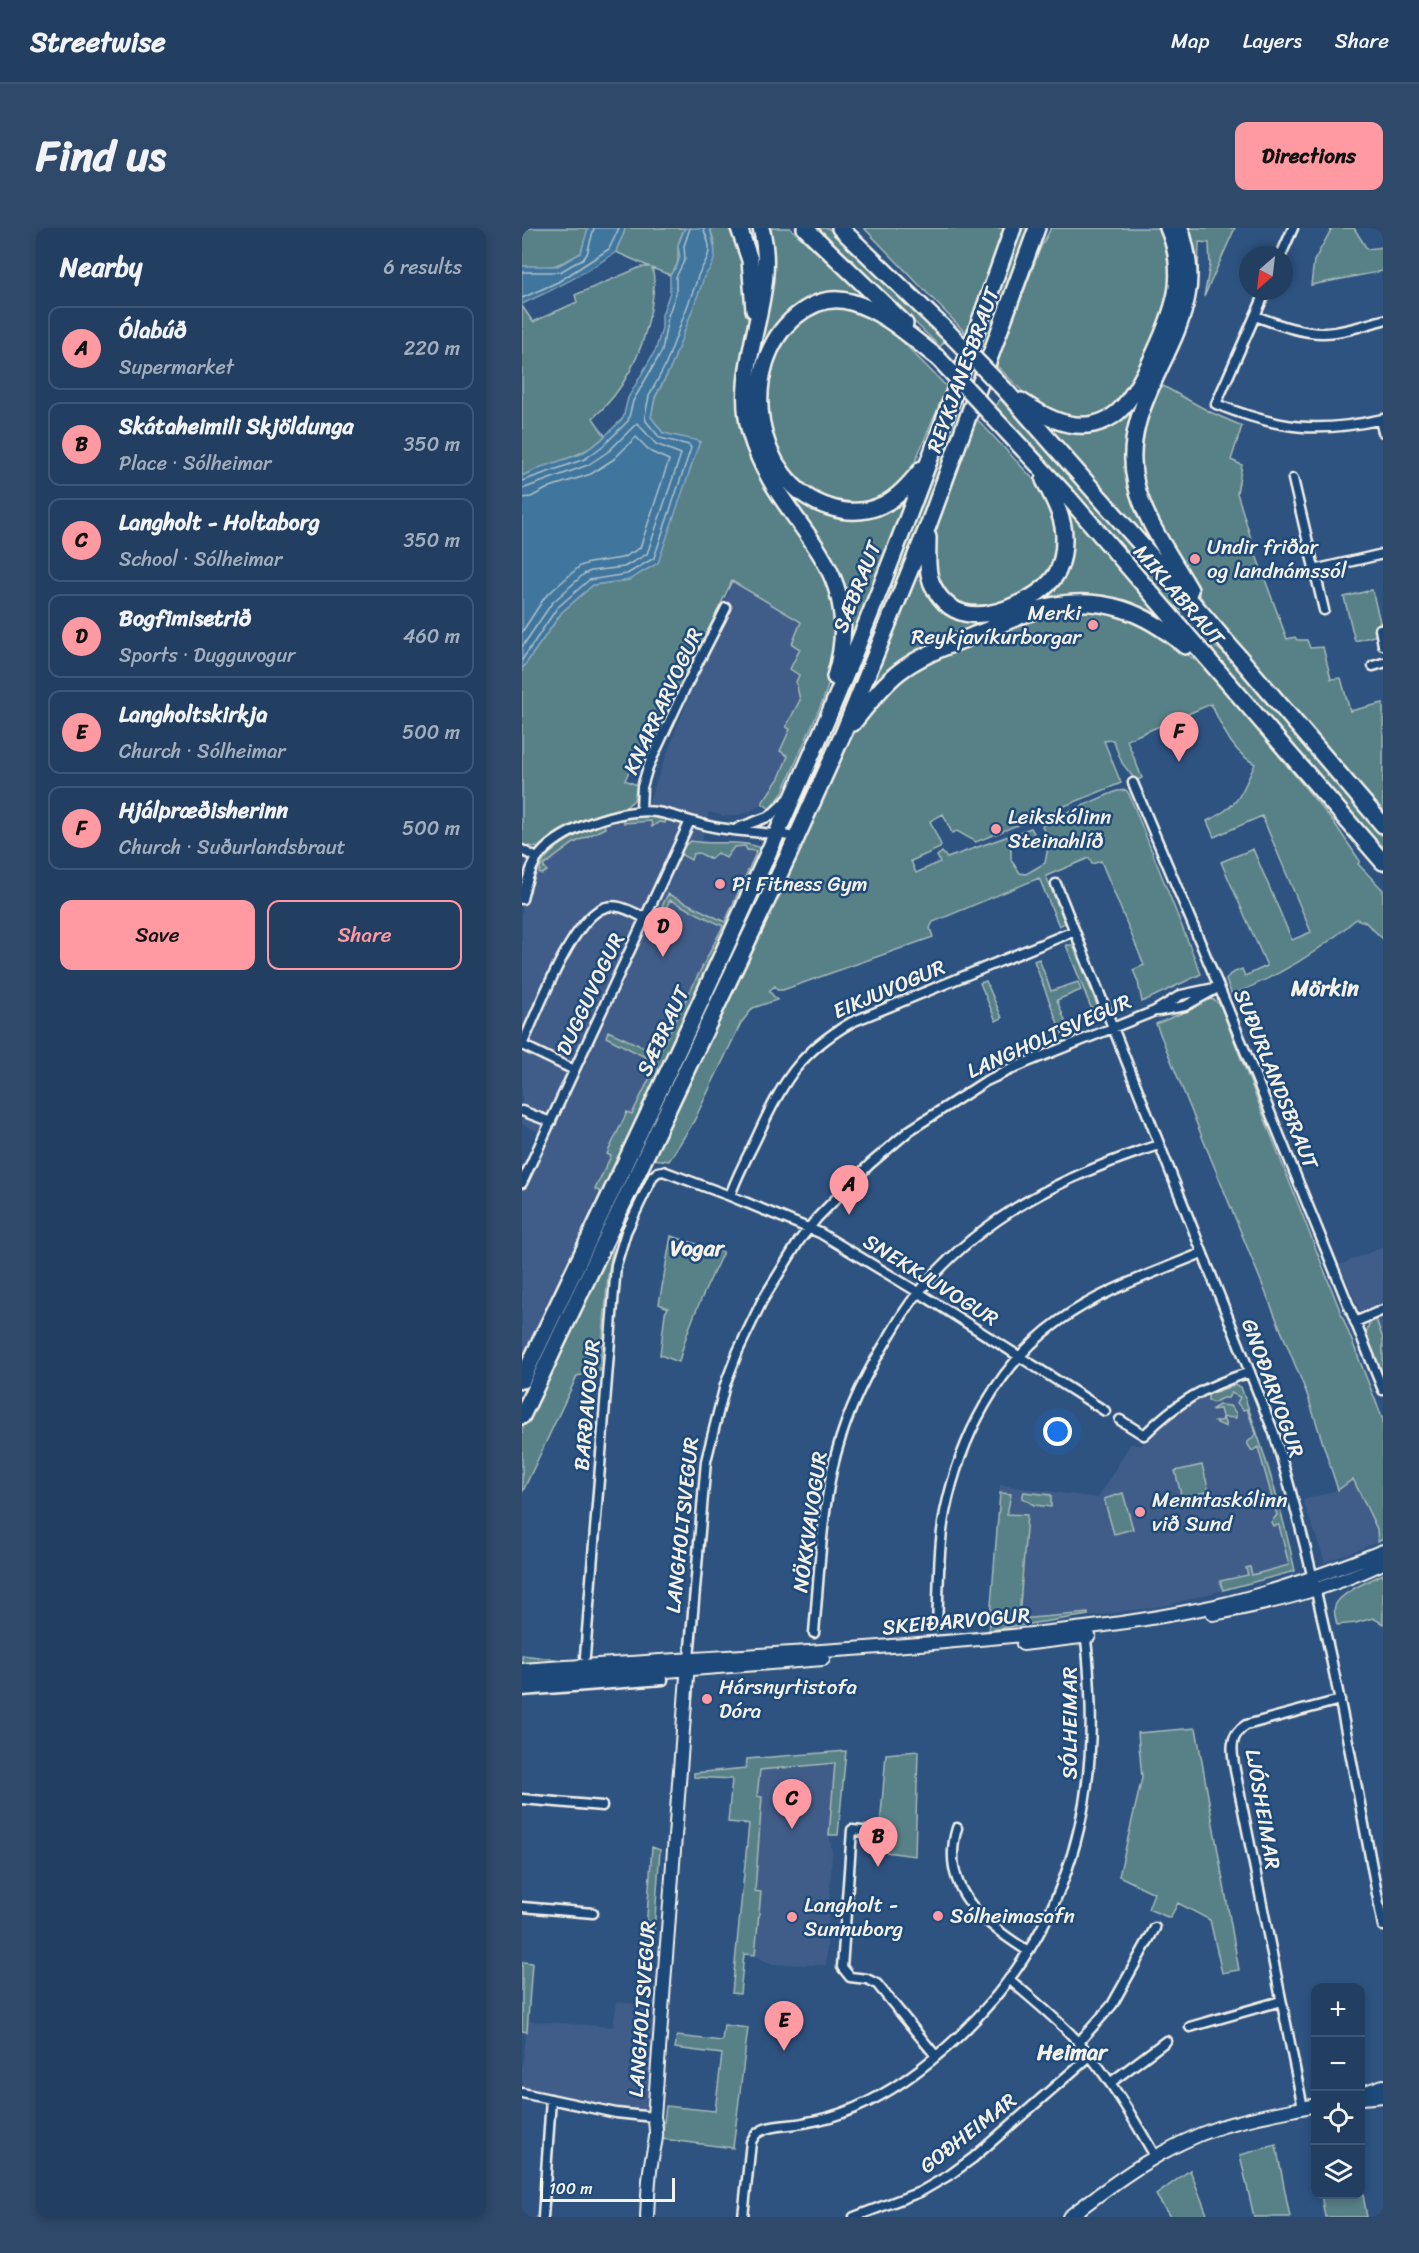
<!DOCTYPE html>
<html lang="en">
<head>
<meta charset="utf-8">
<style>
	:root { --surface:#223e61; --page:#2e496a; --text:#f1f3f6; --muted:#a2aebd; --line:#3f5776; --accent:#ff9aa2 }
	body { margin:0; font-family:Sriracha,sans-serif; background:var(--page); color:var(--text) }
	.controls { position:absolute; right:18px; bottom:18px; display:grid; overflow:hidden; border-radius:12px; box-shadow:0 3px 9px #0003 }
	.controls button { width:54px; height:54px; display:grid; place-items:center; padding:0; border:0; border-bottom:2px solid var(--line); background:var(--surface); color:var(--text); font:30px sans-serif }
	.compass { position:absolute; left:717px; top:18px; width:54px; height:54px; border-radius:50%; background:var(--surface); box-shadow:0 3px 9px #0003; rotate:208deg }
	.scale { position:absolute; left:18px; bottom:15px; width:135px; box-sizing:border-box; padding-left:6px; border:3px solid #f4f1e8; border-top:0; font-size:16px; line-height:21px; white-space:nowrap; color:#f4f1e8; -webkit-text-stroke:4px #1f4a7a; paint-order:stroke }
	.you { position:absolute; left:536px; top:1204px; width:21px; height:21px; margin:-15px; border:4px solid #fff; border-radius:50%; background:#1a73e8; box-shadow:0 0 0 9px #1a73e833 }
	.badge { display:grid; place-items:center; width:39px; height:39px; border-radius:50%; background:var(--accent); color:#111; font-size:20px; font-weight:700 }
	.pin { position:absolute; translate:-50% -50px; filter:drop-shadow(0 2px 3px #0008) }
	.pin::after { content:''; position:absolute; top:32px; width:21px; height:18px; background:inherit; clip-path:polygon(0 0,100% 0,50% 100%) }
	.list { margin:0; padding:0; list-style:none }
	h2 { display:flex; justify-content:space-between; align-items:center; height:78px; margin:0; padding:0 24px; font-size:26px }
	h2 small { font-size:20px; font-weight:400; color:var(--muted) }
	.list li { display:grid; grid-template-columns:39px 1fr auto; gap:18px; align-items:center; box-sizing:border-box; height:84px; margin:0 12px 12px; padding:0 12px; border:2px solid var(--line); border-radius:12px }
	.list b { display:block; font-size:22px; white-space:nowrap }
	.list p { margin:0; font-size:20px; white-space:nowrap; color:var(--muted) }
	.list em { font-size:20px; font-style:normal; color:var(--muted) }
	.actions { display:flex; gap:12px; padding:18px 24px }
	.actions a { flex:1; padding:14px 0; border:2px solid var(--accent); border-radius:12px; text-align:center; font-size:21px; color:var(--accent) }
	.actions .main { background:var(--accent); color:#111 }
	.icon { flex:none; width:33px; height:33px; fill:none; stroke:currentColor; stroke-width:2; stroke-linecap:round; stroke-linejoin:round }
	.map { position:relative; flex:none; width:861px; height:1989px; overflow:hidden; border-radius:12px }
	header { display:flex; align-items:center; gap:36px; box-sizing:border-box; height:84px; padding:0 30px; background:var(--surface); border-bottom:2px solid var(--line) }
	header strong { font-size:28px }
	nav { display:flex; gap:33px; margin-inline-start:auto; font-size:21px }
	.intro { display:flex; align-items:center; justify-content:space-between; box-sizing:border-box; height:144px; padding:0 36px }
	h1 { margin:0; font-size:42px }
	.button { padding:15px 27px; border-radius:12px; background:var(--accent); color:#111; font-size:21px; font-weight:700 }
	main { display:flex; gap:36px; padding:0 36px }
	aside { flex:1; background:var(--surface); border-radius:12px; box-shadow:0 3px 9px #0003 }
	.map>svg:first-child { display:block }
	.built { fill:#415d89 }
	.green { fill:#598187; stroke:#a6b9b8; stroke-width:1.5 }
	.water { fill:#41769e; stroke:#89a7bc; stroke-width:1.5 }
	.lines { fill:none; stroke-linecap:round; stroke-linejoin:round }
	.shore { stroke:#acc0ca; stroke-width:1.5 }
	.street-casing { stroke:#f4f1e8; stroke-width:13 }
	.secondary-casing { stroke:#f4f1e8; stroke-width:16 }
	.highway-casing { stroke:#f4f1e8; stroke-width:20 }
	.street { stroke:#1f4a7a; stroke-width:8 }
	.secondary { stroke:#1f4a7a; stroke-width:12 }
	.highway { stroke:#1f4a7a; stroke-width:15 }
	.highway-bridge-casing { stroke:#f4f1e8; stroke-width:20; stroke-linecap:butt }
	.highway-bridge { stroke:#1f4a7a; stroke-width:15 }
	.poi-dot { fill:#ff9aa2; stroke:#1f4a7a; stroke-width:2 }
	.labels { text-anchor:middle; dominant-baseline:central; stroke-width:5; stroke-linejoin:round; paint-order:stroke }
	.street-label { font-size:21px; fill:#f4f1e8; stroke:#1f4a7a }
	.poi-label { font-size:21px; fill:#f4f1e8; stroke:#1f4a7a; text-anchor:start }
	.neighbourhood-label { font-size:22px; font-weight:bold; fill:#f4f1e8; stroke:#1f4a7a }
</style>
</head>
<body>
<header>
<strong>Streetwise</strong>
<nav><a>Map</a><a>Layers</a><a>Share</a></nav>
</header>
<div class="intro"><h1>Find us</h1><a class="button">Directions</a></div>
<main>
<aside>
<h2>Nearby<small>6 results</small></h2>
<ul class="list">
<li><span class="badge">A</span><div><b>Ólabúð</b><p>Supermarket</p></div><em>220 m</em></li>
<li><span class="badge">B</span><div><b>Skátaheimili Skjöldunga</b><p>Place · Sólheimar</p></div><em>350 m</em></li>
<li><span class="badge">C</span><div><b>Langholt - Holtaborg</b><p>School · Sólheimar</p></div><em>350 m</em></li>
<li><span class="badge">D</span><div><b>Bogfimisetrið</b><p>Sports · Dugguvogur</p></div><em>460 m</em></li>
<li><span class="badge">E</span><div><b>Langholtskirkja</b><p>Church · Sólheimar</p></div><em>500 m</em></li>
<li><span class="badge">F</span><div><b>Hjálpræðisherinn</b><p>Church · Suðurlandsbraut</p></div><em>500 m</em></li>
</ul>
<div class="actions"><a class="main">Save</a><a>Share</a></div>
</aside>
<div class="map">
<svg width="861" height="1989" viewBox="0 0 861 1989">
	<rect width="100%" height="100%" fill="#2e5381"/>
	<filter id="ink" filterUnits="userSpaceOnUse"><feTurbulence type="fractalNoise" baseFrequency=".0167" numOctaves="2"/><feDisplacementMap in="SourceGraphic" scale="12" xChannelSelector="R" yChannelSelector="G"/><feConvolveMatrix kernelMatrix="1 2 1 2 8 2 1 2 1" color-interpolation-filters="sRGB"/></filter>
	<g filter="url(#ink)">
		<path class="built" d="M211,353L279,394L277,447L274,454L278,472L264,499L268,501L259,522L266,528L249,563L240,575L229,583L217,587L201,588L187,584L178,620L223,618L234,623L233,627L181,740L135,826L84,810L135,834L110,886L104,884L89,916L85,926L89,928L73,960L79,964L0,1132V947L19,905L0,896V655L29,617L60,598L124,581Z
			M861,1019V1136L818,1037Z
			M713,1157L719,1159L739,1212L754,1260L773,1343L641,1378L467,1402L478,1257L576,1270L609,1215L618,1218L660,1181L688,1166Z
			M831,1250L855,1301L856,1314L803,1334L781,1272L816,1262Z
			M314,1535L307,1607L310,1625L304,1737L248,1736L233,1727L239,1664L233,1663L240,1569H235L237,1542Z
			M95,1774L141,1778L131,1891L0,1868V1842L6,1793L91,1799Z"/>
		<path class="green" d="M0,0H66V1L59,25C33,40 30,40 0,38Z
			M103,0H163C160,6 156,13 156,19C156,34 158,34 148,47L130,40C134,53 131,67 129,81C121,124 104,161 71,190L83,208C60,231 27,234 0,248V78L11,94L55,74L53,67L119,39H128L94,24C96,14 103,7 103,0Z
			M188,0H214L227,61L226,93L217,160V185L225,213L294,326L315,374V429L302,470L260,566L248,581L240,575L257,550L266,528L258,523L268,501L264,499L278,472L274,454L277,447L268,441L278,421L270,416L279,394L210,353L130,518L121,514L103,552L115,557L112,572L105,578L58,593L18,620L0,617V441L40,384L71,357L107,352L178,214L141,205L129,189L133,170L149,139L193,17Z
			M245,0H268L356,81L278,78L235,157L250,237L330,289L393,257L321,436L324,374L244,234L229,153Z
			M297,0H306L423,113L418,119Z
			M342,0H482L445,107L437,98Z
			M496,0H507L464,121L456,114Z
			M529,0H642L649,22L648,73L611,158L582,188L544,192L511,174L474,137L518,21Z
			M661,0H713L682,69L688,37L687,15L677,14L676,49L670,69Z
			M810,0H832L845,21L861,19V43L789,57L792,33Z
			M660,26L607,213L646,336L514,187L570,201L620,154Z
			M322,77L361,94L425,159L392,236L385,250L372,263L355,274L333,280L313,277L275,257L249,215L243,159L250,128L282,86L303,78Z
			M641,158L688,184L720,198L709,232L720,237L715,265L734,327L765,411L773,409L775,412H785L788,420L801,419L809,451L819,450L828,483L861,475V585L717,420L682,374L647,319L621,264L614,218L626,171Z
			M435,170L444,179L410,273L278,590L268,598L314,485Z
			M478,171L652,362L660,383L643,370L474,179Z
			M455,191L514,254L532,287L539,314L531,344L509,366L456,384L419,366C415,357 409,345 408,335C405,304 442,223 455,191Z
			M539,274L646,398L585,370L503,382L345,467L342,465L400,322L406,361L458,392L538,346Z
			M850,362L859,398L854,399L856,407L833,413L822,369Z
			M564,377L616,391L676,434L730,495L813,596L838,633L836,636L861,662V711L843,694L834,691C795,726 757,747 710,767L704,752L708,746L720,741L723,748L745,738L699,634L731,621L770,712L789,704L740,588L692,609L685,593C718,577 718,568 733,536C709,523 701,500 689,476L605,512L620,550L614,553L600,535L591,512L582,513L599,555L454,614L435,603L430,605L421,586L408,593L419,617L418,620L389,633L394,645L418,634L415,628L420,624L425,630L509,600L512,605C507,614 499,616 489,619V632L498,645L504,646L523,635L527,614L520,598L524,593L595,563L604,562L607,566L679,746L620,774L616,754L611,742L622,737L579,633L570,636L567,630L524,648L543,695L537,698L517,650L411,694L408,700L411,709L261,762H255L253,758L247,763L255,772L231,780L219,795L171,895L147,933L130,931L324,520L342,488L383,445L417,427L533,381Z
			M686,413L708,430L861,609V622L696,431Z
			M128,587L144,592L143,595L137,594L130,599L129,593L102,595L101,590Z
			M82,594L83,600L52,615L21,638L25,643L20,646L17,645C19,622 63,602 82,594Z
			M169,613C192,618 219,610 241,621L242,624L0,1139V1132L79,964L73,961L89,928L85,926L105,884L110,886L135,835L84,809L86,803L136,826L201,698L148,672L141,686L137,684L146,666L203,694L233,627L234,623L225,622L223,618L212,619L204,630L195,625L189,631L177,625L171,626L169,632L158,626L162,618Z
			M254,623L260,626L0,1178V1166Z
			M544,717H551L580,790L574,792Z
			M517,731L529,763L556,754L559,762L535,772L547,803L540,806L512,733Z
			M464,753L480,790L474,793L458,755Z
			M684,771L693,772L698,777L861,1192V1311L856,1314L855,1301L831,1251L816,1262L785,1166L634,796L670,781L668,778Z
			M149,1008L201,1024C184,1061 166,1095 157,1134L138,1127L143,1085L146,1080L137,1076Z
			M93,1009L86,1047L78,1143L55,1148L0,1265V1201Z
			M854,1091L861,1111V1150L844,1106L847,1096Z
			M713,1157L719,1159C741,1220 760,1280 773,1343L701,1362L698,1353L726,1347L724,1340L728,1339L730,1347L767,1337L757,1297L751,1298L749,1294L755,1287L736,1219L730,1223L725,1215L734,1206L725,1181L721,1182L715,1175L718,1169L709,1165L706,1170H700L691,1175L686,1172V1168L688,1166Z
			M697,1177L708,1178L714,1185V1190L701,1189L704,1199L693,1194L701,1192L698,1181L689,1182Z
			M680,1237L687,1263L660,1270L653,1243Z
			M502,1264L529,1267V1279L512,1277L500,1270Z
			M478,1265L489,1266L485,1286L505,1287L497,1391L566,1385V1387L467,1402Z
			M601,1265L611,1301L592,1306L582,1271Z
			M861,1346V1396L851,1390L834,1395L815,1397C814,1391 811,1384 813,1378C817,1365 849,1352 861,1346Z
			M0,1427L49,1433L0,1436Z
			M674,1500L717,1742L700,1745L688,1692L656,1675L648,1690L626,1681L632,1665L597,1648L620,1550L616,1505Z
			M324,1523L316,1607H307L313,1535L238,1542L235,1568L240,1569L233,1663L239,1664L233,1727L222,1726L218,1766L210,1765L227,1596L206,1594L210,1551L172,1549V1545L224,1540L225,1531Z
			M396,1523L393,1628L356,1623L364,1526Z
			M130,1619L138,1622L129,1744L121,1743Z
			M0,1734L10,1735L5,1804L0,1803Z
			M202,1797L226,1800L211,1920L140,1911L144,1878L193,1883L200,1826L153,1820L155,1808L200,1813Z
			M754,1917L768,1989H732L718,1927Z
			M668,1942L686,1989H648L634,1967Z
			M839,1955L845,1989H803L799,1967L838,1966Z"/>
		<path class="water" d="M66,0H103C103,7 96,14 94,24C64,45 34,61 0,76V38H36L59,25Z
			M163,0H188C190,13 197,25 189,39C185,46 181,47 180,56L149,139L133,169L129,189L141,205L178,213L136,335L107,352L71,357L40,384L0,441V248L19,239L59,226L78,213L101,190L106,170L134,121L140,100V87L148,64V47L155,38L158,29L156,17Z"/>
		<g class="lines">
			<path class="shore" d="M0,44H38L62,30L65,26L72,0
				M0,70L36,54L87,21L97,0
				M0,253L63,231L82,217L106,193L111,173L140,123L146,88L154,65V49L163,31L162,18L168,0
				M0,261L66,237L87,223L115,195L134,216L159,226L125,326L102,339L69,343L62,346L30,375L0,419
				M0,270L9,269L28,259L69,246L92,231L114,209L129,224L147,232L118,320L100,330L67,335L58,338L23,369L0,404
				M0,432L35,380L67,352L105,346L132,330L169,220L167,217L138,210L124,193L123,188L127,168L144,136L174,55C176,41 188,33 187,19C187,12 182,6 182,0"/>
			<defs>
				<path id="street" d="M759,27L771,0
					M744,63L694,176C757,201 794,206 861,191
					M733,88C755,96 778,105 801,105C821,105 842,97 861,92
					M858,192L861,204
					M771,251L802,382
					M792,342L861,326
					M861,401H858L861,417
					M851,438L861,435
					M611,555L697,759L861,1162
					M119,582L120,559L126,539L163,460L204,380
					M216,600L248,588L266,571
					M0,622L15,630
					M534,656L752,1205C801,1367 830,1533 861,1698
					M0,671C3,658 7,644 14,632C33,602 101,579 134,584C155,587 175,597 197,600C222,604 249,605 275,609
					M636,783L663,778L694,761
					M0,817C15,785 48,696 79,681C94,673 110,684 123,690
					M0,817L52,842
					M0,883L29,894
					M0,955L168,593
					M208,968C215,947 226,928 235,909C260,855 277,824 330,794L552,703
					M833,1094L861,1082
					M598,1192L622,1207C656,1173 682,1159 728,1144
					M415,1397C417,1360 416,1320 423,1284C438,1211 475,1137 537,1093C580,1062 632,1045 680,1025
					M292,1405C297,1350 299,1295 310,1242C320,1197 338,1156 362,1117C373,1099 383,1080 397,1064C459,988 545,946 637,917
					M63,1428L94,1037L104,1004L131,948L136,944L141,943L208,968L298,1005L396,1064L583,1183
					M167,1431L184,1233L203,1157L216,1123L240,1073L277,1013L295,990L348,936L388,902L464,853L503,835L633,783L659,767L697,759
					M0,1463L141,1452
					M0,1571L80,1578
					M435,1600C417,1660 461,1695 506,1723
					M351,1604L330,1602L320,1739L328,1749L345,1751L355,1756L414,1828
					M0,1679L71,1685
					M487,1751C511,1772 538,1793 559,1817C588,1850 611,1890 633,1928
					M668,1799L759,1773
					M557,1814L590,1777L633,1700
					M588,1855L644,1813
					M0,1865L94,1885L132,1889
					M781,1880L713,1542C710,1524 706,1508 724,1497L818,1472
					M21,1989L29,1871
					M221,1989L229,1914C231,1910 233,1906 237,1904C249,1896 268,1898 281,1895C299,1892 317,1887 333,1880C373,1863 406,1837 437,1808C535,1714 575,1597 568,1464C567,1444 566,1424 563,1405
					M332,1989L398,1964L429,1946L451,1930L568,1828"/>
				<path id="secondary" d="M691,1386C750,1375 806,1361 861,1335
					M501,1416L567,1408
					M0,1442C128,1433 256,1427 384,1417C488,1409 591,1400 693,1378C751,1365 806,1345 861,1323
					M0,1454L301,1431
					M838,1866L861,1858
					M840,1870L861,1868
					M125,1989C126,1972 126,1953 129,1936C132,1916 137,1910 132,1889L166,1435
					M547,1989C594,1953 641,1918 698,1899C729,1889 762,1884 794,1877"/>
				<path id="highway" d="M217,0L228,32L232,82
					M239,0C258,68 209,135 228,204C255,301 348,331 313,449
					M283,0L383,96
					M318,0L428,106
					M658,0C665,21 670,45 665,68C653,132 597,185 614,256C623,294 649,328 668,362
					M483,162L682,388L861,597
					M499,173C520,187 545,202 572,196C581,194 589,190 596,184C619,163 651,90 655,59C657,39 654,18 646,0
					M473,191L546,269L861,634
					M400,241C389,254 376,270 360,277C343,285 325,285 307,279C231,256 214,137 274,88C290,75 309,68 329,74C362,83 390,110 416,130
					M406,309C406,325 404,344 411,358C430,396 467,390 498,375C513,368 528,358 536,343C540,334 542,322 542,312C543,291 531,270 522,252
					M331,495C346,477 359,458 377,444C400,426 429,417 455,406C479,397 503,384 528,378C581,367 623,384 663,418
					M0,1152C105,932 210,712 306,489C374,328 433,164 491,0
					M0,1188L267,626L321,506L406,298L515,0"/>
			</defs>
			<use href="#street" class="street-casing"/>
			<use href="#secondary" class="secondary-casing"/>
			<use href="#highway" class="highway-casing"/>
			<use href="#street" class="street"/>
			<use href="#secondary" class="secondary"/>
			<use href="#highway" class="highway"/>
			<defs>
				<path id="highway-bridge" d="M428,106L483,162
					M416,130L473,191"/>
			</defs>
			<use href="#highway-bridge" class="highway-bridge-casing"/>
			<use href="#highway-bridge" class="highway-bridge"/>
		</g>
	</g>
	<g class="poi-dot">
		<circle cx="673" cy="331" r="6"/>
		<circle cx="571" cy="397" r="6"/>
		<circle cx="474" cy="601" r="6"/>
		<circle cx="198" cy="656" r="6"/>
		<circle cx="618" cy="1284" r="6"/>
		<circle cx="185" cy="1471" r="6"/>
		<circle cx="416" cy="1688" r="6"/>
		<circle cx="270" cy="1689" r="6"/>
	</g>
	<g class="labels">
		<g class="street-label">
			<text transform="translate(441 142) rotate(-70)">REYKJANESBRAUT</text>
			<text transform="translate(335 359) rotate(-68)">SÆBRAUT</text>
			<text transform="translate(657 367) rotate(49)">MIKLABRAUT</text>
			<text transform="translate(141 473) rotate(-65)">KNARRARVOGUR</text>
			<text transform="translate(367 761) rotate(-23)">EIKJUVOGUR</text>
			<text transform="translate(68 766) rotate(-65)">DUGGUVOGUR</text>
			<text transform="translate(141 803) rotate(-65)">SÆBRAUT</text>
			<text transform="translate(527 808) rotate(-24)">LANGHOLTSVEGUR</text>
			<text transform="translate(754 851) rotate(68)">SUÐURLANDSBRAUT</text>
			<text transform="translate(409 1052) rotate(32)">SNEKKJUVOGUR</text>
			<text transform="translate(751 1160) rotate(70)">GNOÐARVOGUR</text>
			<text transform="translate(65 1177) rotate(-85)">BARÐAVOGUR</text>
			<text transform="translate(288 1294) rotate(-82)">NÖKKVAVOGUR</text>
			<text transform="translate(160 1297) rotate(-84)">LANGHOLTSVEGUR</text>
			<text transform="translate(434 1393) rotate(-5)">SKEIÐARVOGUR</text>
			<text transform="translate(548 1495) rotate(-90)">SÓLHEIMAR</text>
			<text transform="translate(741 1581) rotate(80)">LJÓSHEIMAR</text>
			<text transform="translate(120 1781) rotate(-86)">LANGHOLTSVEGUR</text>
			<text transform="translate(446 1905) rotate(-38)">GOÐHEIMAR</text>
		</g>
		<g class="poi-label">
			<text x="685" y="319">Undir friðar<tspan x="685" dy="24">og landnámssól</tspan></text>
			<text x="559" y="385" text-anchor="end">Merki<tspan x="559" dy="24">Reykjavíkurborgar</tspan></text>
			<text x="486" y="589">Leikskólinn<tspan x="486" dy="24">Steinahlíð</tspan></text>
			<text x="210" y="656">Pi Fitness Gym</text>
			<text x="630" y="1272">Menntaskólinn<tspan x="630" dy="24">við Sund</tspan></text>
			<text x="197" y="1459">Hársnyrtistofa<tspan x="197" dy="24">Dóra</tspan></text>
			<text x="282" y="1677">Langholt -<tspan x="282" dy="24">Sunnuborg</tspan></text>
			<text x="428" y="1688">Sólheimasafn</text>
		</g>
		<g class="neighbourhood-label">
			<text x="803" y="760">Mörkin</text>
			<text x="175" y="1020">Vogar</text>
			<text x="550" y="1824">Heimar</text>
		</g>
	</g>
</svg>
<div class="controls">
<button>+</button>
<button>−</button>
<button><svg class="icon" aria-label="locate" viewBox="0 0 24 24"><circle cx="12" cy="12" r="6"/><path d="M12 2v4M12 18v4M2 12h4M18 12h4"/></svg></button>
<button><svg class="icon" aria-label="layers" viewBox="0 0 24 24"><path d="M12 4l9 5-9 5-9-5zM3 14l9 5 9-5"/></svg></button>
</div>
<svg class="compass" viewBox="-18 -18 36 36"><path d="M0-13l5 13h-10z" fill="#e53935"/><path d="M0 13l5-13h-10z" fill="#a2aebd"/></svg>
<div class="scale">100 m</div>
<div class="you"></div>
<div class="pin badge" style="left:327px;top:987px">A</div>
<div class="pin badge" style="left:356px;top:1639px">B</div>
<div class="pin badge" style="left:270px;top:1601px">C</div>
<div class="pin badge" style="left:141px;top:729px">D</div>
<div class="pin badge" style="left:262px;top:1823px">E</div>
<div class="pin badge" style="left:657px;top:534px">F</div>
</div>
</main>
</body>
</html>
